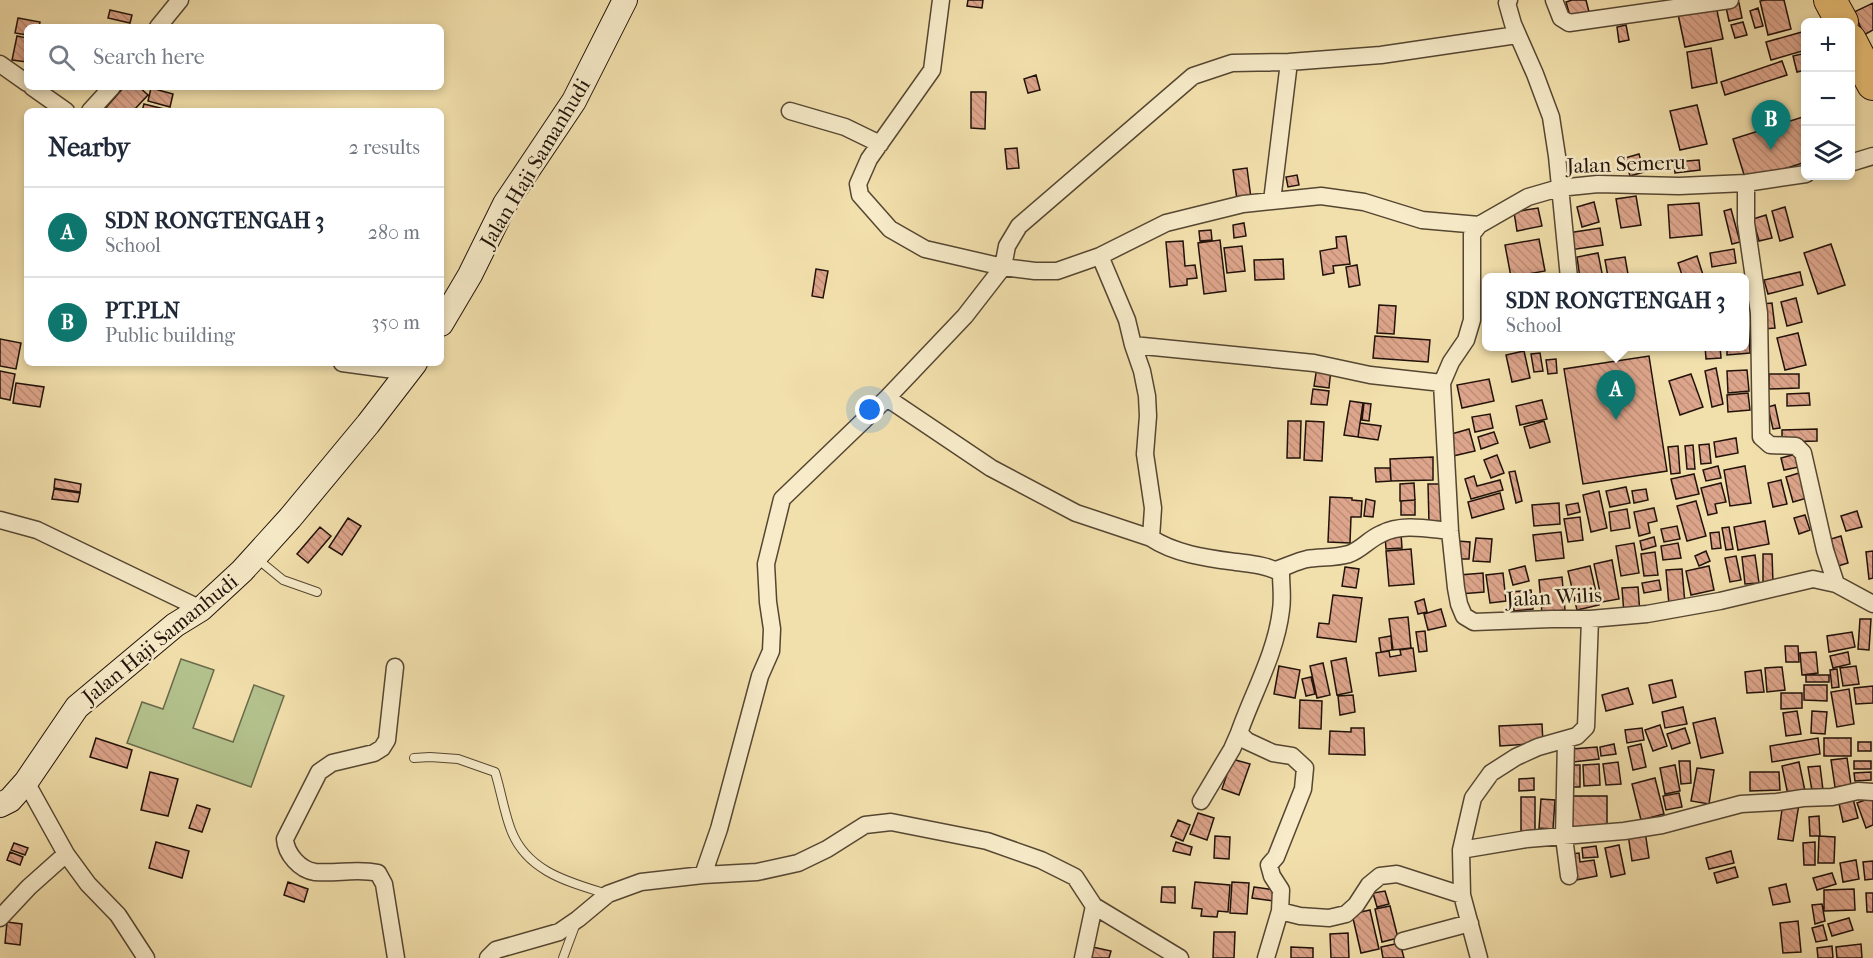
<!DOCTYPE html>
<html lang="en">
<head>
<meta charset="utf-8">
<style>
	:root { --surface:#fff; --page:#f2f2f3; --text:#1f2937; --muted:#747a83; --line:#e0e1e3; --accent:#0f766e }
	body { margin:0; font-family:"IM FELL French Canon",serif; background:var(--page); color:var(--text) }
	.controls { position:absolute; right:18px; top:18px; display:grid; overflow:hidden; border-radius:9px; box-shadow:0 3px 9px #0003 }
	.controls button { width:54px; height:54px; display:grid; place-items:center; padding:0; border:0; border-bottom:2px solid var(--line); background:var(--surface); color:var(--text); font:30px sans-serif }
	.you { position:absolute; left:870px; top:410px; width:21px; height:21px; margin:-15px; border:4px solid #fff; border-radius:50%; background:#1a73e8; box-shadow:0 0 0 9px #1a73e833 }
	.badge { display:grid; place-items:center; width:39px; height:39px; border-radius:50%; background:var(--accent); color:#fff; font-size:20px; font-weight:700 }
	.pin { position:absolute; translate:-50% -50px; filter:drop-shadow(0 2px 3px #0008) }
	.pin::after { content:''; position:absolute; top:32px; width:21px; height:18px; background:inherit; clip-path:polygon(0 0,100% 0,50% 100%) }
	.popup { position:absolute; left:1482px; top:273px; width:267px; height:78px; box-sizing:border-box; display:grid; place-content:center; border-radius:9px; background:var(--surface); filter:drop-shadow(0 2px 4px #0005); font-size:20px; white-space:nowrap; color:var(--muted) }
	.popup b { font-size:22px; color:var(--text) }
	.popup::after { content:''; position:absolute; left:50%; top:100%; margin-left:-12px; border:12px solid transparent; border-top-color:var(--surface) }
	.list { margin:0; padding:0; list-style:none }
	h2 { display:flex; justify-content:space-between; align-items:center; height:78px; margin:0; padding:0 24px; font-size:26px }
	h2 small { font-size:20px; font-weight:400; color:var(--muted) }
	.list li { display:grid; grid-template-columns:39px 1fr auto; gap:18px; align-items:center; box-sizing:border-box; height:90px; padding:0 24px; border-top:2px solid var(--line) }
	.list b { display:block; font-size:22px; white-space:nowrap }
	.list p { margin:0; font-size:20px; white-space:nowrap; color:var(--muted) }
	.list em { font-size:20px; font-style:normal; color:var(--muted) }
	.icon { flex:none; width:33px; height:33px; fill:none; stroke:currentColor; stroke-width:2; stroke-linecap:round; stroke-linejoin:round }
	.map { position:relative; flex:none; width:1873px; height:958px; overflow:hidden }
	.search { position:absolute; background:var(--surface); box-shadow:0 3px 9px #0003; left:24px; top:24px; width:420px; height:66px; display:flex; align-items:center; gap:15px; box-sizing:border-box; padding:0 21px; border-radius:9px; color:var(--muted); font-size:22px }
	.panel { position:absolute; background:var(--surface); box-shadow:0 3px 9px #0003; left:24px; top:108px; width:420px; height:258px; border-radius:9px }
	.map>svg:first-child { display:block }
	.green { fill:#b4c38e; stroke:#6a6a4c; stroke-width:1.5 }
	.building { fill:url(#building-back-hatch); stroke:#21120a; stroke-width:1.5 }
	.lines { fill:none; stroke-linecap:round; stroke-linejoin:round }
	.lane-casing { stroke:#554632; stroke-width:10 }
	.street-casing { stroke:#554632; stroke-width:19 }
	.secondary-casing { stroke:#21120a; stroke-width:26 }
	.highway-casing { stroke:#21120a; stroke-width:34 }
	.lane { stroke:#f7ebc9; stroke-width:8 }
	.street { stroke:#f7ebc9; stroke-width:16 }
	.secondary { stroke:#f7ebc9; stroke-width:24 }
	.highway { stroke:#e9c076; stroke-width:32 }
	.labels { text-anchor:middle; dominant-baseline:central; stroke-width:5; stroke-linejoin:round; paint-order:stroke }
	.street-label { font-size:21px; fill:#21120a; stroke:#f7ebc9 }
</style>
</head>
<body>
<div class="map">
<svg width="1873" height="958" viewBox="0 0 1873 958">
	<defs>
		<pattern id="building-back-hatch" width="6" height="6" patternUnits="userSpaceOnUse" patternTransform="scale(1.5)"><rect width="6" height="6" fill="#dda58b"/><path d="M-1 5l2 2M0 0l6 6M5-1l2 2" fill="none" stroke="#bd8d77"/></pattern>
	</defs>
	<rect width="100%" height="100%" fill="#f2e0ac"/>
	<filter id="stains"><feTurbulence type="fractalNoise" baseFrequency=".00333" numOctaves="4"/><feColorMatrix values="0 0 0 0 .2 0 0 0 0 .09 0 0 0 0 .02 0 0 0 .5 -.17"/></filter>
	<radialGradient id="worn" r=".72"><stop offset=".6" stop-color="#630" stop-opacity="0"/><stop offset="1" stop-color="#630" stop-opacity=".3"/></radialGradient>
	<path class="green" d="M181,659L214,670L193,728L233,742L254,685L284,696L251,787L127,743L142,702L163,709Z"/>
	<path class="building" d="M968,0H983L982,8L967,6Z
		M1572,0H1586L1590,16L1571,20L1566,2Z
		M1765,0H1784L1791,29L1768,35L1760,1Z
		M1739,3L1742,18L1729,21L1726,7Z
		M1873,3V30L1864,35L1854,12Z
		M1716,6L1723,39L1685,47L1678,14Z
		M1758,8L1763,26L1755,28L1750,11Z
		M110,10L132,15L130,23L108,18Z
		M18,18L40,22L39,27H27V35L15,33Z
		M1743,22L1747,35L1735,38L1731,25Z
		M1626,25L1629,40L1619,42L1617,27Z
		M1802,32L1806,42V50L1771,60L1766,42Z
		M17,36L27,38V62L12,60Z
		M1711,48L1717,83L1692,88L1687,52Z
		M1806,53V70L1797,72L1793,56Z
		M1782,61L1787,75L1725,95L1721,82Z
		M1036,75L1040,90L1028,93L1024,79Z
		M124,87H139L148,95L133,111H103Z
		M151,88L173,94L170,107L148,101Z
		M971,92H986L985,129L971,128Z
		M144,104L168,110L167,111H142Z
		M1697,105L1707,144L1680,150L1670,111Z
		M1806,116V162L1746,181L1733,139Z
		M1017,148L1019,168L1007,169L1005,149Z
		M1639,154L1644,172L1630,176L1625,158Z
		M1699,160L1700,170L1675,173L1674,162Z
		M1247,168L1251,198L1237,200L1233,170Z
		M1297,175L1299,185L1288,187L1286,177Z
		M1636,196L1641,225L1621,228L1616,199Z
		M1594,202L1599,222L1582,227L1577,207Z
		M1699,203L1702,235L1670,238L1668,205Z
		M1785,207L1793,237L1780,241L1772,211Z
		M1538,208L1542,226L1517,231L1514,212Z
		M1731,209L1740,242L1732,244L1724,211Z
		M1766,215L1772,238L1759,241L1753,219Z
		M1244,223L1246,236L1234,238L1233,225Z
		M1600,228L1603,245L1570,250L1568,233Z
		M1211,230L1212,240L1200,241L1199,231Z
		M1346,236L1350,264L1333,266L1334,273L1323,275L1320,251L1337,248L1336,237Z
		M1539,239L1545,271L1511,277L1505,245Z
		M1220,240L1226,291L1204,294L1198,243Z
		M1183,241L1185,266L1195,265L1197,278L1187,279V285L1170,287L1166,242Z
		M1831,244L1845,285L1818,294L1804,253Z
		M1242,246L1245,271L1227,273L1224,248Z
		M1734,249L1736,263L1712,267L1710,253Z
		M1598,253L1603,278H1580L1577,257Z
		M1697,256L1704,278H1683L1678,263Z
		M1625,257L1628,274L1608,277L1605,260Z
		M1283,259L1284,279L1255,280L1254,260Z
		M1357,265L1360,285L1349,287L1346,267Z
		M816,269L828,271L823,298L812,296Z
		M1800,272L1803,285L1768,294L1764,280Z
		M1796,298L1802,322L1787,326L1781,302Z
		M1772,303L1775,328L1763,329L1761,304Z
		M1379,305L1396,306L1394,334L1377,333Z
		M1745,320H1748L1750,353L1727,355V346H1745Z
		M1798,333L1806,365L1785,370L1777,338Z
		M1375,336L1430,340L1428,362L1373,358Z
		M0,339L21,343L16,369L0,366Z
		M1705,346H1720L1721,358L1706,359Z
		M1524,351L1530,378L1512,382L1506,355Z
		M1540,353L1543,371L1534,372L1531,354Z
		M1649,356L1667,471L1583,484L1564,369Z
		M1556,359L1557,373L1548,374L1546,360Z
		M1317,367L1331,369L1329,388L1314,386Z
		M1716,368L1723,404L1712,407L1705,371Z
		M1747,370L1749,391L1728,393L1727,371Z
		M0,371L15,374L10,400L0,398Z
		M1691,374L1703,407L1680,415L1669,381Z
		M1769,374H1799V388L1769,389Z
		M1489,379L1494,401L1462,408L1457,385Z
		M16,383L44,387L40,407L13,403Z
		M1313,389L1329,391L1327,405L1311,404Z
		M1748,393L1750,410L1728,412L1727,395Z
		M1809,393L1810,405L1787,406V394Z
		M1542,400L1547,419L1520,425L1516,406Z
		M1350,401L1363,403L1358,437L1344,435Z
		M1364,403L1371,404L1369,421L1362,420Z
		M1775,405L1780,428L1773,429L1768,407Z
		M1490,414L1493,428L1475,432L1472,417Z
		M1288,421H1301L1300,458H1287Z
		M1306,421L1324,422L1322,461L1304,460Z
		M1544,421L1550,442L1530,448L1524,427Z
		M1360,423L1381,426L1378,440L1358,437Z
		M1469,429L1475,451L1453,456L1448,435Z
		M1817,429V441L1782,442V430Z
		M1494,432L1498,443L1481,449L1478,437Z
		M1736,438L1738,453L1716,457L1714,442Z
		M1709,444L1711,463L1701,464L1699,445Z
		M1693,445L1695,469H1687L1685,446Z
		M1678,446L1680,473L1671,474L1668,447Z
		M1796,454L1799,467L1784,470L1781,458Z
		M1497,455L1504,473L1491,478L1484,460Z
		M1433,457V480L1391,481L1390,459Z
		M1718,466L1721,478L1706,481L1703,470Z
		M1745,466L1751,503L1730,506L1724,470Z
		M1375,468H1390L1391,481L1376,482Z
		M1515,471L1522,501L1516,503L1509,472Z
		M1799,473L1807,498L1793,502L1786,477Z
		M1694,474L1699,494L1676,499L1671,479Z
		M1474,476L1477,486L1500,480L1503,490L1471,499L1465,479Z
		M55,479L81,484L80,492L54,488Z
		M1781,480L1787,504L1773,507L1768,483Z
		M1414,483L1415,500L1400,501V484Z
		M1721,483L1726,502L1715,504L1717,513L1708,515L1701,488Z
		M1428,484H1440L1441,523H1429Z
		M1626,487L1630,503L1610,507L1606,491Z
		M54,489L80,493L78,502L52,499Z
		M1646,489L1648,500L1634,503L1632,491Z
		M1599,491L1607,528L1591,532L1583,495Z
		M1500,493L1504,509L1472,518L1468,502Z
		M1330,497L1352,498V500L1362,501L1361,517H1351L1350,543L1328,542Z
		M1366,499L1375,501L1373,517L1364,516Z
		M1415,500V515H1401V501Z
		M1696,501L1706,536L1687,541L1677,506Z
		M1559,503L1560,524L1534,526L1532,505Z
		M1578,503L1580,512L1568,515L1566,505Z
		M1654,508L1657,521L1648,523L1650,533L1639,536L1634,512Z
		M1627,509L1630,528L1611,531L1609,512Z
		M1857,511L1862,527L1846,531L1841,516Z
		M1805,515L1810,530L1799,534L1794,518Z
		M1580,517L1583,540L1568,542L1564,519Z
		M348,518L361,526L342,555L329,547Z
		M1765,521L1769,544L1738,550L1734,527Z
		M1677,526L1680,539L1664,542L1661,529Z
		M320,527L331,536L308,563L297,554Z
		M1729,527L1733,549L1726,550L1722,528Z
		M1561,532L1564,558L1536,561L1533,535Z
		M1719,532L1721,548L1712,549L1710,533Z
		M1401,534L1402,548L1386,549L1385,535Z
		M1841,536L1848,563L1838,566L1831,539Z
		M1654,537L1656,546L1642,550L1640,541Z
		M1476,538L1492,539L1490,562L1473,561Z
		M1457,541L1470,542L1469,559H1457Z
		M1634,543L1639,573L1621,576L1616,546Z
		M1678,543L1681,558L1663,560L1661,546Z
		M1411,549L1414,584L1389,586L1386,551Z
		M1706,551L1710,561L1699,566L1695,556Z
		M1873,551V578L1869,579L1866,552Z
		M1655,552L1658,575L1644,576L1641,554Z
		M1763,554H1772L1773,583H1763Z
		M1755,555L1759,583L1745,584L1742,557Z
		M1736,556L1741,580L1730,582L1725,558Z
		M1612,560L1619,599L1602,602L1594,564Z
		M1525,566L1529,581L1513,585L1509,570Z
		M1590,566L1599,605L1577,610L1568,571Z
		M1709,566L1714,590L1691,595L1686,571Z
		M1345,567L1359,569L1356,588L1342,586Z
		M1682,569L1685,604L1669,605L1666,570Z
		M1483,573L1484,592L1460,594L1459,575Z
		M1503,573L1506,601L1490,603L1486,575Z
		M1562,577L1565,610L1542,613L1539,580Z
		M1659,580L1661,590L1644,593L1642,583Z
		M1638,587L1640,613L1624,614L1622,588Z
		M1531,590L1533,609L1514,611L1512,592Z
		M1333,595L1362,598L1356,642L1317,637L1319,623L1329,624Z
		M1424,599L1427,612L1418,614L1415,602Z
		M1441,609L1446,626L1428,630L1424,614Z
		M1408,617L1411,648L1393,650L1389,619Z
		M1860,619H1871L1869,650L1858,649Z
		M1425,631L1427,651L1419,652L1416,632Z
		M1852,632L1855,647L1829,652L1827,636Z
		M1391,636L1392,650L1381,652L1379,638Z
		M1785,646H1798L1799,662H1786Z
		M1413,648L1416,671L1379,676L1376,653L1389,651L1390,657L1401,655L1400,650Z
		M1816,652L1818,673L1802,675L1800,653Z
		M1848,652L1850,664L1833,668L1830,656Z
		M1346,658L1352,692L1337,695L1331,661Z
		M1323,663L1330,695L1317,698L1310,666Z
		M1279,666L1300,670L1295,698L1274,694Z
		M1856,666L1859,684L1843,686L1840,668Z
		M1782,667L1785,690L1767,692L1765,668Z
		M1837,669L1839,687L1832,688L1830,670Z
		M1761,670L1764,692L1747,693L1745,672Z
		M1806,675H1829V682H1806Z
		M1311,677L1315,694L1306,696L1302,679Z
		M1672,680L1676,697L1653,703L1649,685Z
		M1804,685H1827V701L1804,700Z
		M1873,686V703L1856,704L1854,688Z
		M1628,688L1633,704L1606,711L1602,695Z
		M1849,689L1854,724L1837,727L1831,692Z
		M1781,693H1802V708L1781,709Z
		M1353,695L1355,712L1340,715L1338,696Z
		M1300,700L1322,701L1321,729L1299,728Z
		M1683,707L1687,724L1665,728L1662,712Z
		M1797,711L1801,734L1786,736L1783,713Z
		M1812,711L1827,712L1825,734L1811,733Z
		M1715,718L1723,753L1701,758L1693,723Z
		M1542,724L1543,743L1500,746L1499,726Z
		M1660,725L1667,746L1653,751L1645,730Z
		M1351,728H1364L1365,755L1329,754L1330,731L1351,732Z
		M1642,728L1644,740L1627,743L1625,730Z
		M1685,728L1690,743L1672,749L1667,734Z
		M96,738L132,750L127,768L90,757Z
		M1818,738L1820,754L1772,762L1770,746Z
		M1824,738H1851V756H1824Z
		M1858,742H1871V751H1858Z
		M1614,744L1616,754L1601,756L1600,747Z
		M1641,744L1646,767L1633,770L1628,747Z
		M1597,747L1599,759L1573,762L1572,749Z
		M1847,758L1851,785L1835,787L1831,760Z
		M1232,759L1250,764L1239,795L1222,789Z
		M1679,761H1690L1691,783L1681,784Z
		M1854,761H1871V769H1854Z
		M1618,762L1621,784L1606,785L1603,764Z
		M1799,762L1805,791L1788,795L1782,766Z
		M1599,764L1600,785L1584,786L1583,765Z
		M1569,765H1580V787H1570Z
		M1675,765L1680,791L1665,794L1660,768Z
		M1820,766L1823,790L1812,791L1808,767Z
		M1697,768L1714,770L1709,804L1691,801Z
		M150,772L178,779L168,816L141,810Z
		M1750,772H1779L1780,790L1750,791Z
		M1871,772V780L1855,781L1854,773Z
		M1534,778V790L1519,791V779Z
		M1655,778L1664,814L1641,820L1632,784Z
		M1679,793L1682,807L1666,810L1663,796Z
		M1852,795L1858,818L1843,822L1838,799Z
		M1568,796H1607V826L1568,827Z
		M1521,797H1535V833H1521Z
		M1873,797V825L1866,828L1857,803Z
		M1541,799L1555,800L1553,829L1539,828Z
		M1783,802L1799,804L1793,841L1778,839Z
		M197,805L210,809L202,832L189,828Z
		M1198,813L1214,818L1207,840L1190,834Z
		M1819,816L1820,836H1810L1809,817Z
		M1178,820L1190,825L1183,841L1171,836Z
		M1645,831L1649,858L1632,861L1628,834Z
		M1215,836L1230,837L1229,859L1214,858Z
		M1819,836L1835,837L1834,863H1818Z
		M156,842L189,851L182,878L149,868Z
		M1176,842L1192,847L1190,855L1173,851Z
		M1815,842V865H1804L1803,843Z
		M14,843L28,848L25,855L11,850Z
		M1619,845L1625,874L1611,877L1605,848Z
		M1596,846L1598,857L1583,858L1582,848Z
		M1731,851L1734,863L1709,869L1706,858Z
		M10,852L23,857L20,865L7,860Z
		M1579,853L1580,862L1594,860L1597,876L1576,880L1572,854Z
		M1856,860L1859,879L1843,882L1840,863Z
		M1873,861V879L1865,880L1863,862Z
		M1735,867L1738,877L1717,883L1714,873Z
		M1832,873L1836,884L1817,890L1813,878Z
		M288,882L308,889L304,902L284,895Z
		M1195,882L1230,885L1228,912L1218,911L1217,917L1201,916L1202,909L1192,908Z
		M1232,882L1249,883L1247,914L1230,913Z
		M1786,884L1790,902L1773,905L1769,888Z
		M1162,887H1175V903L1161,902Z
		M1254,887L1276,890L1274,901L1252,898Z
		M1854,889L1855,910L1824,911V890Z
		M1385,891L1389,904L1377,907L1373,893Z
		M1866,893H1873V912H1867Z
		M1822,904L1825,921L1815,924L1812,905Z
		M1390,906L1398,938L1382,942L1375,909Z
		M1370,910L1379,949L1361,953L1352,914Z
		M1849,918L1853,930L1832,936L1828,924Z
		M1798,921L1801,952L1783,953L1780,923Z
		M7,922L22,924L20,945L5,943Z
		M1823,925L1827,940L1816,942L1812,928Z
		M1214,932H1235L1234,958H1213Z
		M1348,933L1349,958H1331L1330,934Z
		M1400,943L1404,958H1383L1381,947Z
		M1861,944L1862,958H1837L1836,947Z
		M1088,946L1111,951L1109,958H1085Z
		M1832,946L1833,958H1818L1817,948Z
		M1291,947L1313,948V958H1291Z"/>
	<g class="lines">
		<defs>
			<path id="lane" d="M255,557L283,580L317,592
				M414,758L430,757L458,759L495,772C501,791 504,812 511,830C527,872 569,882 607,894
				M563,958L576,923"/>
			<path id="street" d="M941,0L932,70L869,159L858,184L860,195L890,229L925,249L1003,267L1035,271H1057L1100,256L1166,223L1243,204L1321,196L1364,202L1422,220L1479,225
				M1509,0L1507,3L1513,24L1535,74L1551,117L1557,156L1569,278
				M1554,0L1561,18L1569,23L1730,0
				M158,27L180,0
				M0,64L27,83
				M32,87L66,111
				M90,111L112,87
				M790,111L845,127L880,144
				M1850,163L1873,156
				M1806,174L1746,183L1679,186L1598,184L1559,188L1528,197L1479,225L1472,234V320L1466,340L1451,362L1442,383L1450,531L1456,588L1459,604L1464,616L1474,622L1552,619H1590L1647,614L1720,601L1813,579L1836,584L1873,604
				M1746,183V223L1759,313L1761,437L1770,445L1796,446L1803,453L1825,550L1836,584
				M1272,201L1289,62
				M1100,256L1127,320L1133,345L1314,363L1370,375L1442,383
				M1133,345L1142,371L1147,396L1148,416L1145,454L1153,508L1151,538C1175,554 1207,558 1236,562C1251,564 1267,565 1281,573C1281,585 1283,598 1281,610C1276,653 1253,693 1239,733L1247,741L1273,753L1292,756L1305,768L1303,789L1276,857L1269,865L1272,876L1281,890L1280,911L1266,958
				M342,363L409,372
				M887,398L991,468L1076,513L1151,538
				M0,520L37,530L201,609
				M1276,570C1286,567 1297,561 1307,559C1321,557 1335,558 1349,554C1361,550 1369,539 1381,534C1402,523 1428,529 1450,531
				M395,667L387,740L382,748L374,753L332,763L319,772L285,839C286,854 300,870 315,872C337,874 357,868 378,873L384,884L396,958
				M1566,739L1564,837L1569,876
				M26,782L66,854L88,884L118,915L146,958
				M1201,801L1232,749L1239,733
				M1461,850L1527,839L1624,831L1662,825L1741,804L1777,802L1803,798L1832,797L1858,791L1873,792
				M703,875L719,829L760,676L771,651L772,629L768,602L766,564L782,499L887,398L965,316L1003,267L1007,246L1019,226L1193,76L1232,63L1289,62L1381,55L1517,35
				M1280,911L1300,916L1329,918L1346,914L1356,905L1369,885L1380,876L1397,874L1462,895
				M0,918L29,887L66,854
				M1403,941L1470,923
				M488,958L496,950L559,932L578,919L608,894L641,882L703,875L757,872L798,863L827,849L865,825L891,822L987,841L1041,860L1075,877L1094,906L1180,958
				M1083,958L1094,906
				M1479,958L1462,895L1461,850L1473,798L1491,773L1516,757L1538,747L1577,736L1586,727L1590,619"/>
			<path id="secondary" d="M441,324L470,275L505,204L574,101L625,0
				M0,805L10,800L26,782L77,707L175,625L201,609L242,571L290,518L368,424L415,363"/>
			<path id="highway" d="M1830,0L1842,22
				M1850,40L1873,84"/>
		</defs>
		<use href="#lane" class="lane-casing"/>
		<use href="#street" class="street-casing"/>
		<use href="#secondary" class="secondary-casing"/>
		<use href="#highway" class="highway-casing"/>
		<use href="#lane" class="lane"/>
		<use href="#street" class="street"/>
		<use href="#secondary" class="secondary"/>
		<use href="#highway" class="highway"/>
	</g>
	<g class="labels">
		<g class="street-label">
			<text transform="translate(535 163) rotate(-59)">Jalan Haji Samanhudi</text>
			<text transform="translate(1626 164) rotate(-2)">Jalan Semeru</text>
			<text transform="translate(1554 597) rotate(-3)">Jalan Wilis</text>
			<text transform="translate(160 639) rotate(-39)">Jalan Haji Samanhudi</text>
		</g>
	</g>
	<rect width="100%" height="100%" filter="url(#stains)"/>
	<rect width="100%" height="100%" fill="url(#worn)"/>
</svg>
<div class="controls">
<button>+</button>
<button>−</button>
<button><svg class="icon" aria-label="layers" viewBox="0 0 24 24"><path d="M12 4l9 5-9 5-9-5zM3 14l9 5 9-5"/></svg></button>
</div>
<div class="you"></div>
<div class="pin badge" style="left:1616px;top:420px">A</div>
<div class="popup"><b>SDN RONGTENGAH 3</b>School</div>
<div class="pin badge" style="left:1771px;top:150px">B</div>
<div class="search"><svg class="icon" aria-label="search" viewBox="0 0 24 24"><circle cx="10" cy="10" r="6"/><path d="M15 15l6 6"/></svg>Search here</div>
<section class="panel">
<h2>Nearby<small>2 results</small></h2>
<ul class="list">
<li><span class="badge">A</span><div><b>SDN RONGTENGAH 3</b><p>School</p></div><em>280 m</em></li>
<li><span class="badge">B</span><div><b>PT.PLN</b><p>Public building</p></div><em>350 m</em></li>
</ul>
</section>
</div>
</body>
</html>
